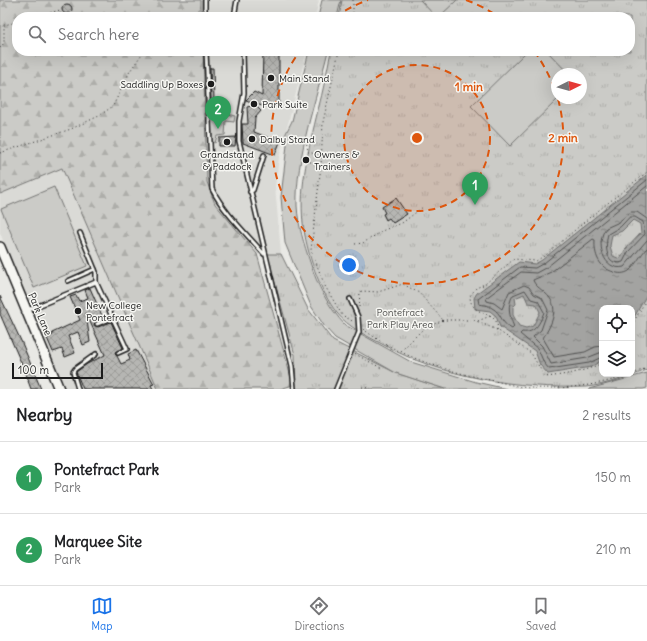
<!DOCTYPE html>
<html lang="en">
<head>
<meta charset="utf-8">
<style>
	:root { --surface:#fff; --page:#f2f2f2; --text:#202124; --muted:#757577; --line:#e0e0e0; --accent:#1a73e8 }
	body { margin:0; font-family:Delius,sans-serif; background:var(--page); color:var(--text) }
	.controls { position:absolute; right:12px; bottom:12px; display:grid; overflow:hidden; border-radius:8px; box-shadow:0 4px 16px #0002 }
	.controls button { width:36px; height:36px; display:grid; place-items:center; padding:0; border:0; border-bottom:1px solid var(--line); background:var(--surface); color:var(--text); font:20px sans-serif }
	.compass { position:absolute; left:551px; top:68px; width:36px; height:36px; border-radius:50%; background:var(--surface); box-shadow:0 4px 16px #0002; rotate:85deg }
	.scale { position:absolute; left:12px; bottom:10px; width:91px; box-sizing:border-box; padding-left:4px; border:2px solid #1c1c1c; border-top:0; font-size:11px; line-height:14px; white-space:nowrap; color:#1c1c1c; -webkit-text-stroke:3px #f6f6f2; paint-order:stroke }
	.you { position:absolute; left:349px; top:265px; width:14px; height:14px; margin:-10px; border:3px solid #fff; border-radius:50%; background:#1a73e8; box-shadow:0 0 0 6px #1a73e833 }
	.badge { display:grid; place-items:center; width:26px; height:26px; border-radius:50%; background:var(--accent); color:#fff; font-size:13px; font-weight:700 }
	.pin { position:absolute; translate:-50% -33px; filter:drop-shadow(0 1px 2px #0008) }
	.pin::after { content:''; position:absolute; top:21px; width:14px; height:12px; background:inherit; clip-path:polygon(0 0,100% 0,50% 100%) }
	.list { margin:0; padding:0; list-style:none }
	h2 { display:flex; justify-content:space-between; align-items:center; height:52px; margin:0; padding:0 16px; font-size:17px }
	h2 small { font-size:13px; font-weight:400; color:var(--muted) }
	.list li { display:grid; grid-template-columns:26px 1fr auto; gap:12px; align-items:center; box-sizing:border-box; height:72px; padding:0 16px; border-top:1px solid var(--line) }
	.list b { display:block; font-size:15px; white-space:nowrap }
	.list p { margin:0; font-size:13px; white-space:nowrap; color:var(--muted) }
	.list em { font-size:13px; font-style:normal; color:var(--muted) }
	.icon { flex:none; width:22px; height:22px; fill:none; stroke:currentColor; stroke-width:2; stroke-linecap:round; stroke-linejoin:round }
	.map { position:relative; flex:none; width:647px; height:389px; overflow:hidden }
	.search { position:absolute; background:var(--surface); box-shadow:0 4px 16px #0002; left:12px; right:12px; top:12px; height:44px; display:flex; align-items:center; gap:10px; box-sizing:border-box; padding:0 14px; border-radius:16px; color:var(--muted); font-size:15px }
	.sheet { height:196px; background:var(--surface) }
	nav { display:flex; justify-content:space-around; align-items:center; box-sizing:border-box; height:56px; border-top:1px solid var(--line); background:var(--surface); font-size:11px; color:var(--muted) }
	nav a { display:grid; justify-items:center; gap:2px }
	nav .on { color:var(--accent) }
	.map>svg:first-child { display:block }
	.built { fill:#dadad6 }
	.forest { fill:url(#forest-firs); stroke:#747472 }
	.park { fill:url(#park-tufts); stroke:#747472; fill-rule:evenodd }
	.pitch { fill:#cbcbc7; stroke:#747472 }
	.water { fill:url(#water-ripples); stroke:#6d6d6c; fill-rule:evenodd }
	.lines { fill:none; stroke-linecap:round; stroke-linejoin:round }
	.shore { stroke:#525251; stroke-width:1 }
	.building { fill:url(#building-cross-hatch); stroke:#1c1c1c }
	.lane-casing { stroke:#1c1c1c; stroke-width:6 }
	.secondary-casing { stroke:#1c1c1c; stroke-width:12 }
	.path { stroke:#1c1c1c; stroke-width:1; stroke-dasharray:1 3; stroke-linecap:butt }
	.lane { stroke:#f6f6f2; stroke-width:3 }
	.secondary { stroke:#f6f6f2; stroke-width:9 }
	.ring { fill:none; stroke:#de560d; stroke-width:2; stroke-dasharray:7 5 }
	.poi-dot { fill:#1c1c1c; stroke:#f6f6f2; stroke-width:1.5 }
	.labels { text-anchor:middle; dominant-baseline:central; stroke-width:3; stroke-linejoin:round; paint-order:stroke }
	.poi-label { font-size:10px; fill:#1c1c1c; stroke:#f6f6f2; text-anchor:start }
	.park-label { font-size:10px; fill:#51514f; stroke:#f6f6f2 }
	.street-label { font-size:10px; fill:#1c1c1c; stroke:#f6f6f2 }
	.centre { fill:#de560d; stroke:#f6f6f2; stroke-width:2 }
	.ring-label { font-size:12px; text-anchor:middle; font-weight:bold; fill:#de560d; stroke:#f6f6f2; stroke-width:3; stroke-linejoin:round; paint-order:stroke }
</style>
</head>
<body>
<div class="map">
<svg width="647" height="389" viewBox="0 0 647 389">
	<defs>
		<pattern id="forest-firs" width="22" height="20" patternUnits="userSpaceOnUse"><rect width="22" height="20" fill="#cbcbc7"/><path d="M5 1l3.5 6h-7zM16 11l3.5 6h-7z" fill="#aeaeaa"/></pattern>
		<pattern id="park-tufts" width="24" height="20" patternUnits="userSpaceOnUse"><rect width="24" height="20" fill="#cbcbc7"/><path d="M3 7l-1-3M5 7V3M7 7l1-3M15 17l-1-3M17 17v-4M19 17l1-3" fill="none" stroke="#aeaeaa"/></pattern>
		<pattern id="water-ripples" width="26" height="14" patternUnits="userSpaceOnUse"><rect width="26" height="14" fill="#a3a3a1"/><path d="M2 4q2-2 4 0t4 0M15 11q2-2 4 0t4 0" fill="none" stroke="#848482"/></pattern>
		<pattern id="building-cross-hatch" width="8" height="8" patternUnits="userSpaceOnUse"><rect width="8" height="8" fill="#b6b6b3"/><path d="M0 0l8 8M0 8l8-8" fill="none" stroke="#9c9c99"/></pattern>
	</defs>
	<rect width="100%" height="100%" fill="#e9e9e5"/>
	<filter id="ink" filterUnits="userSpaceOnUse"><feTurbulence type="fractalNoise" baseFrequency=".025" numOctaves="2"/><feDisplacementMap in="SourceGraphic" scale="8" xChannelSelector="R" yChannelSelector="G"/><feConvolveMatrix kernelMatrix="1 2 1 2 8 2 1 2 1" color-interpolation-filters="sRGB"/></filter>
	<g filter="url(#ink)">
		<path class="built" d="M201,0H319L315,17H201Z
			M203,51H307L279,158L275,186L281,254H257L215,204L207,182Z
			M62,168L158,389H65L0,233V194Z"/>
		<path class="forest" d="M0,0H201V17H17V51H203L207,182L215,204L257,254L293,385L280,389H158L62,168L0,194Z"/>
		<path class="park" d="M342,0H647V370C627,377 607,385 586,387C519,389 440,377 382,344C367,336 348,327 337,313C320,292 306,251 303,223C299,185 309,148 318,110C323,91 327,71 331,51H630V17H339ZM557,74H581V98H557ZM602,308H632V374H602Z
			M209,101H220V112L235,116L234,122L226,121L225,135L217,136L215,143L210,140Z
			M267,254H281L308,309L333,341L396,373L445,389H296L295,355Z"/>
		<path class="pitch" d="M322,0H341L337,17H318Z
			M420,0H457L439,17H436Z
			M309,51H328C317,97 295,159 297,206C298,225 304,244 310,262C317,285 329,308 345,325L411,362L476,382L507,389H445L420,381L396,373L354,349L335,338L325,327L311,306L285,243L281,197L287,145L285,139L286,133L292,121Z
			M527,51H547L569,74H557V98H559L510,146L471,106Z
			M54,187L87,266L34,288L1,209Z
			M647,373V388L643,389H589Z"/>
		<path class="water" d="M647,175V294L632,321V308H602V360L591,367L548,374L540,365L535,351L500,327L496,316L490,311L475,309L474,298L477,293L519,262L535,264L542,260ZM633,220L640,224L641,233L625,250L620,259L613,256L610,246L612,235L622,231ZM524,294L528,303L536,304L540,312L533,326L526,328L519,326L513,315V307L516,304L515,298Z"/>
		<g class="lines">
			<path class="shore" d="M630,217H635L643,222L645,234L628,252L623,262C605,267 605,245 608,234L620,227Z
				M647,219L637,212H631L617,223L606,228C595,242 603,272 624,267L647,240
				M602,346L595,347L585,352L554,357L543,338C552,324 561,306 545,293C540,288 535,286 533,280L551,272L593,239L595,240C594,255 599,268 614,272C619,274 624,274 629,271C635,266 641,254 647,248
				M602,352L587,358L551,364L542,346L533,337L541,330L548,310L542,298L534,294L529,287L524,285L509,292L502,309L494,303L487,301L486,298L521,272L536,273L547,267L647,186
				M602,357L589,363L549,369L544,363L538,349L520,334L522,332C535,334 540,323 544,312L538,301L531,299L525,290L513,295C507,306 509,315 514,327L512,329C500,323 502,313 492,308C489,305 483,305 479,304L478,299L520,267L535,268L544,263L647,180"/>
		</g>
		<path class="building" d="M62 9a5 5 0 1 1 10 0a5 5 0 1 1-10 0Z
			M263,51H279V106H262L246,100L254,92L262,96Z
			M210,68H213L214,101H211Z
			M255,105L261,111L255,118L254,132L280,142L275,155L243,143L242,124H248L247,107Z
			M236,137L235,146H219V138Z
			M396,198L407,214L393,223L389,218L386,220L383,214L385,213L382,207Z
			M90,288L103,318L95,322L94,325L98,327L111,322L123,348L115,352L121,364L130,360L128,354L136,350L154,384L151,385L153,389H83L76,372L87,364L105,355L86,313L90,342L83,345L78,332L68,336L75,353L65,357L62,349L53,352L47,338L53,335L52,333L80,320L70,297L76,295L79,301L88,298L85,290Z
			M0,296L22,343L41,389H31L28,381H29L0,314Z"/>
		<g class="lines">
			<defs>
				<path id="lane" d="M205,0V17
					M234,17L237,0
					M206,51L212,189C225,214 246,233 264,254
					M243,51L244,93L239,121V141L292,366L294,389
					M250,192L253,190L264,155
					M80,233L96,272V282
					M68,281L95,269
					M28,310L96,282L127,349L118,353
					M97,324L112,318
					M78,389L73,372L75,369L96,354
					M336,389L359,332L358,317L350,299"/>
				<path id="secondary" d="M0,247L59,389"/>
			</defs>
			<use href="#lane" class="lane-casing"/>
			<use href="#secondary" class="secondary-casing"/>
			<path class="path" d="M35,17L60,10
				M189,17L201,8
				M353,17V0
				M0,48L4,43V25L17,22
				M339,51L323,122L321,166L311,250L325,286L342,315L354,322
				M306,140L308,152L320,155
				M0,153L71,129L99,116L113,106L130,71L144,51
				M310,162L321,163
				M355,244L363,243L384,230L402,223L423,207
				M359,307L360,292L362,291L378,292L403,284L419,293L443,320
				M478,321L490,316
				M632,325L647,298
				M363,329C402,359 451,372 499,382C509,384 521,388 532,388C566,389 599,386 631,374
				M497,330C501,310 470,318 470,296L476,288L485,284L514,259L536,261L547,254L589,218L647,172
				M401,351L424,328L444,320H474L497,330L531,353L545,377C565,375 584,372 602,363
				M355,354L383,369
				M632,374L647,368
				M362,387L374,389"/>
			<use href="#lane" class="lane"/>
			<use href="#secondary" class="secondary"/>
		</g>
	</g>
	<circle cx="417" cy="138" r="73" fill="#de560d" fill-opacity=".12"/>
	<g class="ring">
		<circle cx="417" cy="138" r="73"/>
		<path d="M335 17A146 146 0 0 1 368 0M466 0A146 146 0 0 1 499 17M534 51A146 146 0 0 1 557 97M558 99A146 146 0 1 1 300 51"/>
	</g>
	<g class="poi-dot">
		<circle cx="271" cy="78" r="4"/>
		<circle cx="211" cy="84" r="4"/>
		<circle cx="254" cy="104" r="4"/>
		<circle cx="252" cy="139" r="4"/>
		<circle cx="227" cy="142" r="4"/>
		<circle cx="306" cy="160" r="4"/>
		<circle cx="78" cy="311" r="4"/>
	</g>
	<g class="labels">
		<g class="poi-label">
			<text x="279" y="78">Main Stand</text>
			<text x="203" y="84" text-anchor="end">Saddling Up Boxes</text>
			<text x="262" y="104">Park Suite</text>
			<text x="260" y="139">Dalby Stand</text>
			<text x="227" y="154" text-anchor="middle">Grandstand<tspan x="227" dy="12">&amp; Paddock</tspan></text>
			<text x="314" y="154">Owners &amp;<tspan x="314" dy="12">Trainers</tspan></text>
			<text x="86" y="305">New College<tspan x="86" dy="12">Pontefract</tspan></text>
		</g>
		<g class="park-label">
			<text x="400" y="312">Pontefract<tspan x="400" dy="12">Park Play Area</tspan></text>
		</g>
		<g class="street-label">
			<text transform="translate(40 314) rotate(67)">Park Lane</text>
		</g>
	</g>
	<circle cx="417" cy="138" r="6" class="centre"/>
	<g class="ring-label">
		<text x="469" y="91">1 min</text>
		<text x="563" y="142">2 min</text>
	</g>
</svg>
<div class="controls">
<button><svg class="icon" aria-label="locate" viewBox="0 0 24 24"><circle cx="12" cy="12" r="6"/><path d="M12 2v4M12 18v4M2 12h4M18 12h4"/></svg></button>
<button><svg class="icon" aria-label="layers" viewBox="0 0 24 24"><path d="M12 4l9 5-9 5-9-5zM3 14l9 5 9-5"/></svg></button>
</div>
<svg class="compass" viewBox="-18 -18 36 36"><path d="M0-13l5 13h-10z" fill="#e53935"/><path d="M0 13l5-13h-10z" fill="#757577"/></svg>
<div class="scale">100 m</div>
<div class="you"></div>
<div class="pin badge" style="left:475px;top:205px;background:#2e9e5b">1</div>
<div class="pin badge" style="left:218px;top:129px;background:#2e9e5b">2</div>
<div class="search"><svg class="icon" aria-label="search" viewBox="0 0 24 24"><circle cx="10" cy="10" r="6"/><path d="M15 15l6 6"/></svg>Search here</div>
</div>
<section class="sheet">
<h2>Nearby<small>2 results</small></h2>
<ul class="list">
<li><span class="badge" style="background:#2e9e5b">1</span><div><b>Pontefract Park</b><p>Park</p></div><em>150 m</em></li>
<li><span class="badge" style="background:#2e9e5b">2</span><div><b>Marquee Site</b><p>Park</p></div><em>210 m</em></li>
</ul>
</section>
<nav>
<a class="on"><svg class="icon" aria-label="map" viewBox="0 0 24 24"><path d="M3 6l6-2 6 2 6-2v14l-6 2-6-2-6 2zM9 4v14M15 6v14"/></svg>Map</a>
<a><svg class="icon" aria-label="directions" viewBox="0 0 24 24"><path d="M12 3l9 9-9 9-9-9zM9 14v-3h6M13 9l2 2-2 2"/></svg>Directions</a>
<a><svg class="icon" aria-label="saved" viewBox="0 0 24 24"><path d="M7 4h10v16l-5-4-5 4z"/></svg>Saved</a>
</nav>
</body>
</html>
